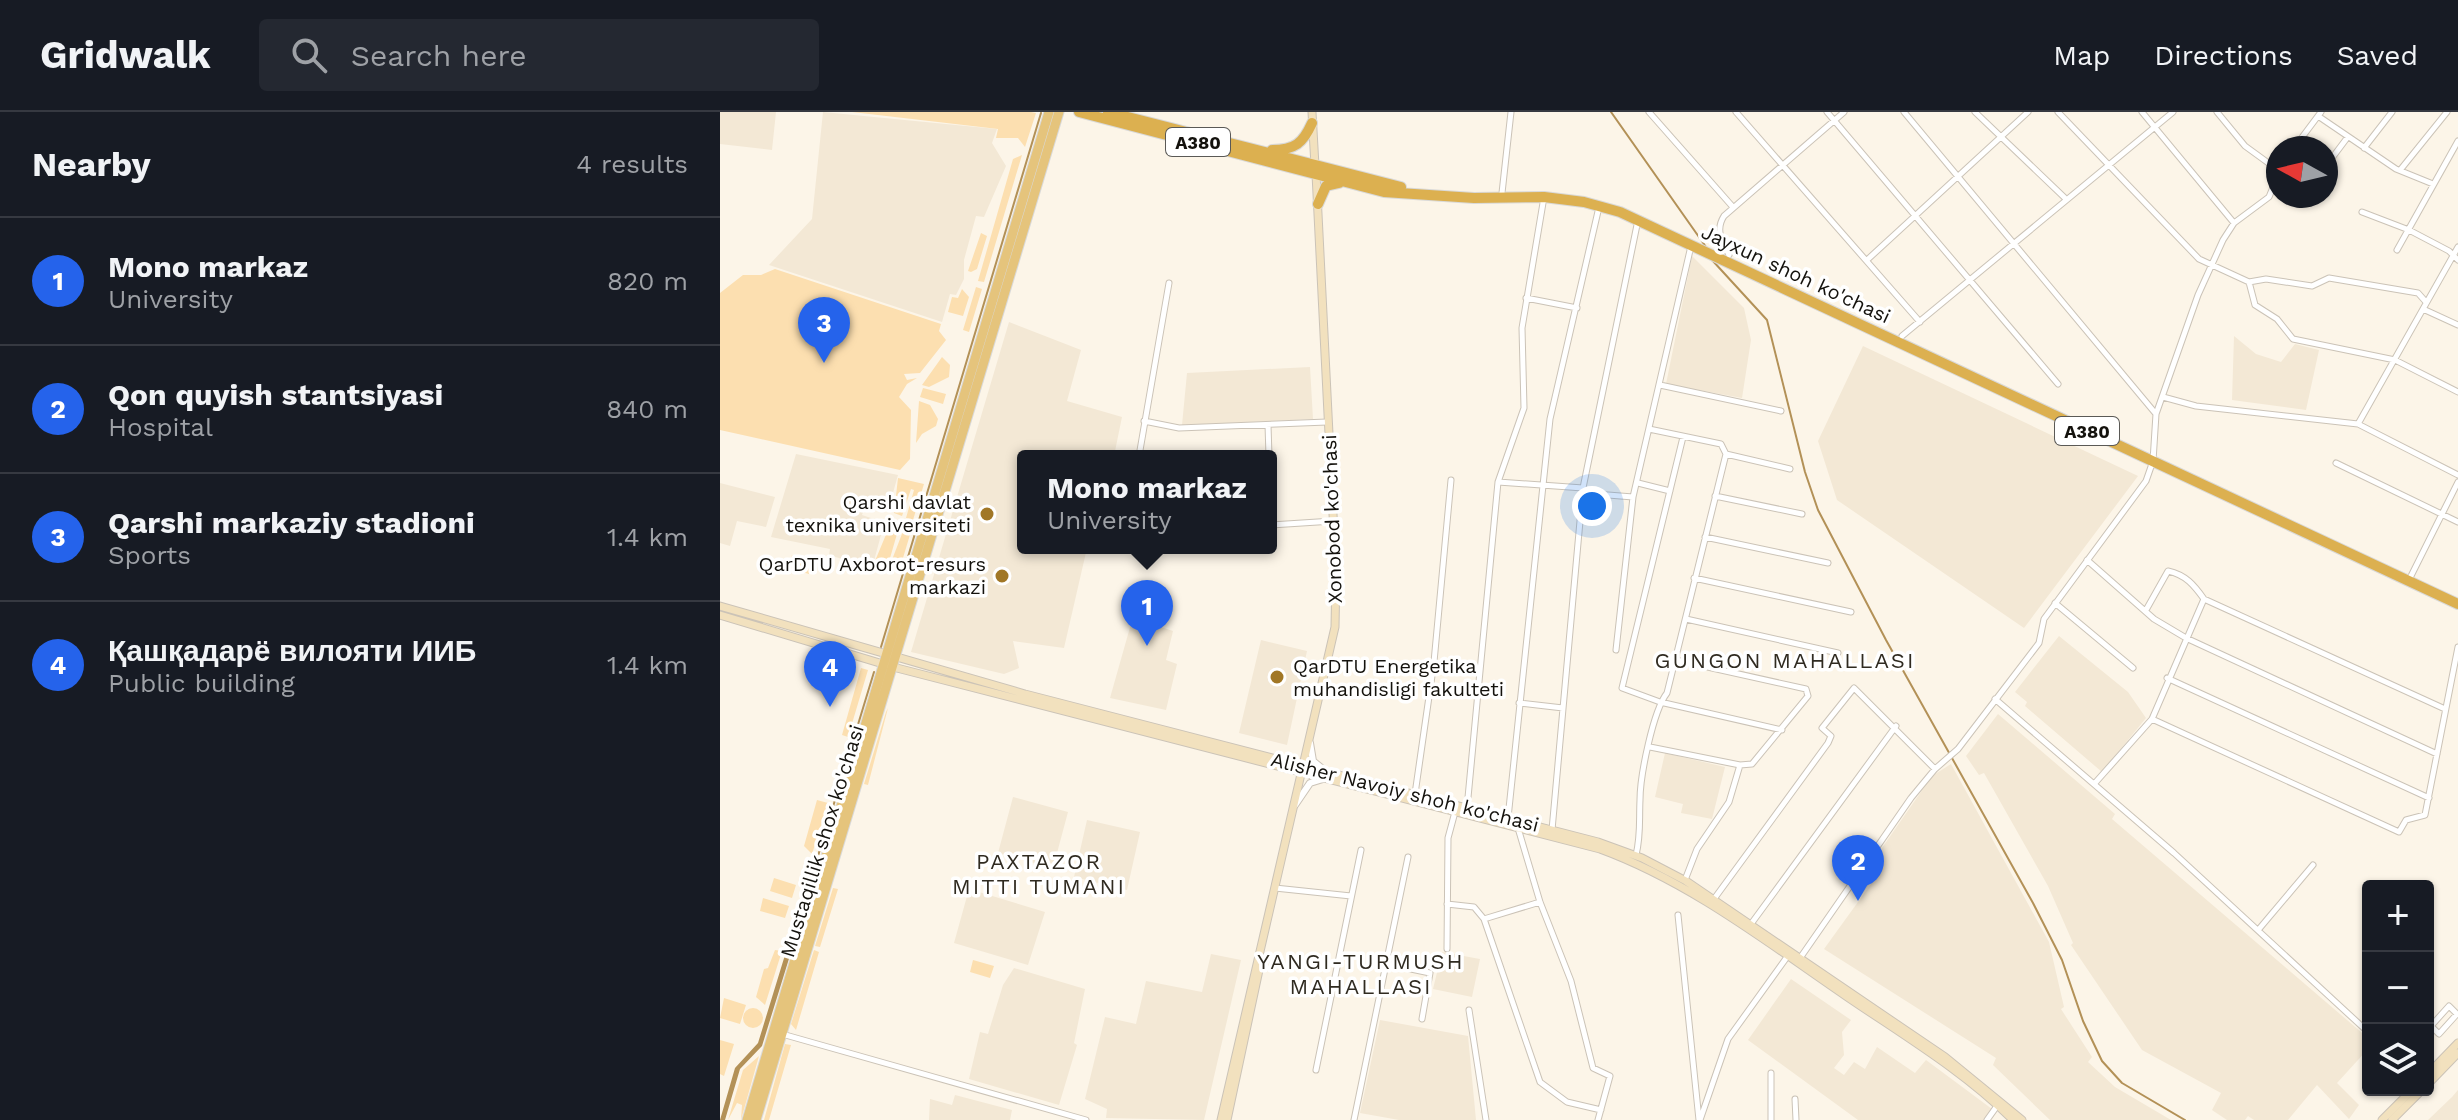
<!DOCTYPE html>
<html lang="en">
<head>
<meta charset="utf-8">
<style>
	:root { --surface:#171b24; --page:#242831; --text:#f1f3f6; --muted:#9ea1a6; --line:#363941; --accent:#2563eb }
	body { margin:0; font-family:"Work Sans",sans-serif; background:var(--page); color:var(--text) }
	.controls { position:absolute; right:24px; bottom:24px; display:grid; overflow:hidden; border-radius:8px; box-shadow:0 2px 6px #0004 }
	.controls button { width:72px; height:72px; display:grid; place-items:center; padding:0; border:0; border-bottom:2px solid var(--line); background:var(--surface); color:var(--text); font:40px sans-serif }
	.compass { position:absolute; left:1546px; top:24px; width:72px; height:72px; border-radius:50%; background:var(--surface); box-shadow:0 2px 6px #0004; rotate:278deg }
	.you { position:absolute; left:872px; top:394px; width:28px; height:28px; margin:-20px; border:6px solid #fff; border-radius:50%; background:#1a73e8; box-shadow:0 0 0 12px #1a73e833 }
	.badge { display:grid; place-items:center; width:52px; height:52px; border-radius:50%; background:var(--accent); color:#fff; font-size:26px; font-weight:700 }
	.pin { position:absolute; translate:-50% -66px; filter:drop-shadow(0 2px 4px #0008) }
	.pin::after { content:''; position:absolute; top:42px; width:28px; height:24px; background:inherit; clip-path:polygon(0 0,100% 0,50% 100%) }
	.popup { position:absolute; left:297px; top:338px; width:260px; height:104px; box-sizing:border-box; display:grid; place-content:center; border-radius:8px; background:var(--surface); filter:drop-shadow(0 2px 6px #0005); font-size:26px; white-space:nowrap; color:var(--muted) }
	.popup b { font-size:30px; color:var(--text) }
	.popup::after { content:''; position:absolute; left:50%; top:100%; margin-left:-16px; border:16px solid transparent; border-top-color:var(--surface) }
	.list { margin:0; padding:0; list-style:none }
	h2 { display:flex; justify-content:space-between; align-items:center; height:104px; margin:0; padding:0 32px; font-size:34px }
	h2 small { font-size:26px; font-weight:400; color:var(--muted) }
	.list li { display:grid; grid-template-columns:52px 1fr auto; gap:24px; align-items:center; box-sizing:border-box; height:128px; padding:0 32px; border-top:2px solid var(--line) }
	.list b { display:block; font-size:30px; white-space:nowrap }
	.list p { margin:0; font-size:26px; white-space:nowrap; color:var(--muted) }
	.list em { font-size:26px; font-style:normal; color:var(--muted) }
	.icon { flex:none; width:44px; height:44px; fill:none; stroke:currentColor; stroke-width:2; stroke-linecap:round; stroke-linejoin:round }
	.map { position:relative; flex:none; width:1738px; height:1008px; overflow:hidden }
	header { display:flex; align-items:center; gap:48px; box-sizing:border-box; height:112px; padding:0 40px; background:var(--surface); border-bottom:2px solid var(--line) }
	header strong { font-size:38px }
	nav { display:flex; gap:44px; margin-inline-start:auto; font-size:28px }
	.search { width:560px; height:72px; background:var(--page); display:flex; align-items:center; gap:20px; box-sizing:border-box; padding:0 28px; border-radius:8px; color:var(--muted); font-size:30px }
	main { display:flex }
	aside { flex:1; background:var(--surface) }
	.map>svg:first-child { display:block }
	.built { fill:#f3e8d5 }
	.green { fill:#fcdfb0 }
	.water { fill:#b39157 }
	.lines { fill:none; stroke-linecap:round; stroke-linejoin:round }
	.stream { stroke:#b39157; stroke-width:2 }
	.minor-casing { stroke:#cbc3b7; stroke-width:7 }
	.tertiary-casing { stroke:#cbc3b7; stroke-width:8 }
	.secondary-casing { stroke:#cbc3b7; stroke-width:9 }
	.primary-casing { stroke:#d9d9d8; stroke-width:11 }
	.trunk-casing { stroke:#d9d9d8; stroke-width:12 }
	.minor { stroke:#fff; stroke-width:5 }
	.tertiary { stroke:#fff; stroke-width:6 }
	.secondary { stroke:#f2e1be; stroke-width:7 }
	.primary { stroke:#e5c47c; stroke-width:9 }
	.trunk { stroke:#dcb050; stroke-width:10 }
	.poi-dot { fill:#a17726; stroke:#fff; stroke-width:3 }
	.labels { text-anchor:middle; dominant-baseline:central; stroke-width:7; stroke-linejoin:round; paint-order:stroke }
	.shield { fill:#fff; stroke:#5a5956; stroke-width:2 }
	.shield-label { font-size:18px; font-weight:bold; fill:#14120d }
	.street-label { font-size:20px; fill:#14120d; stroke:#fff }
	.poi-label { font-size:20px; fill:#14120d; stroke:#fff; text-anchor:end }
	.neighbourhood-label { font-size:22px; letter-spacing:2px; fill:#302b21; stroke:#fff }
</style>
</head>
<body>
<header>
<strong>Gridwalk</strong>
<div class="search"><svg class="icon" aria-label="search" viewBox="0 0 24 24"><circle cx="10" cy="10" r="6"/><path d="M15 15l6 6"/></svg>Search here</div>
<nav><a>Map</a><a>Directions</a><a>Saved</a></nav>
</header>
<main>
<aside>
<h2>Nearby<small>4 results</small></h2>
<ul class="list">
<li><span class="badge">1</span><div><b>Mono markaz</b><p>University</p></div><em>820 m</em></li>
<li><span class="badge">2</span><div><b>Qon quyish stantsiyasi</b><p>Hospital</p></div><em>840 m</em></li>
<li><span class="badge">3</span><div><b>Qarshi markaziy stadioni</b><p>Sports</p></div><em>1.4 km</em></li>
<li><span class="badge">4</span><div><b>Қашқадарё вилояти ИИБ</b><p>Public building</p></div><em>1.4 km</em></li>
</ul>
</aside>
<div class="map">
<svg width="1738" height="1008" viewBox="0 0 1738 1008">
	<rect width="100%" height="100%" fill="#fcf5e8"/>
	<path class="built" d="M0,0H56L52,38L0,32Z
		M103,0L277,17L272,31L286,54L264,105L256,104L244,148V167L236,183L230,182L222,210L49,153L92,107Z
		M972,144L1024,196L1031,228L1022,286L946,272Z
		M289,210L361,238L347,289L402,305L394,344H303V436H367L344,536L293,529L299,556L284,562L191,540Z
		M1514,224L1536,242L1561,250L1575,232L1599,238L1586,298L1512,288Z
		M1143,234L1418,364L1304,516L1117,388L1098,329Z
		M590,255L593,307L462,313L467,261Z
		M76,342L178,363L171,388L167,387L163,400L145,394L142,403L160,409L156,421L161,423L152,456L109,443L110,437L51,425Z
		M0,371L55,385L46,415L17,409L10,434L0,431Z
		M418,487L440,489L435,513L453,519L446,548L457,552L446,598L390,586Z
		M1339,524L1408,580L1426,606L1382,660L1305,594L1307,590L1295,580Z
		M541,528L587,539L567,633L519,621Z
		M1278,602L1395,702L1392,707L1648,926V937L1617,971L1639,993L1629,1007L1597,973L1568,1008H1534L1528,1004L1525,1008H1507L1492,998L1501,981L1422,938L1351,833L1353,831L1328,774L1264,661L1259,663L1246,644Z
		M945,641L1005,655L992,707L961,701L963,692L935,685Z
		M1231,652L1329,830L1344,895L1341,897L1372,945L1368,950L1395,975L1451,1008H1330L1273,953L1276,946L1104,837L1164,754L1155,746L1212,664Z
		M293,685L348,700L333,756L278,741Z
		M367,708L420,720L407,778L354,765Z
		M249,777L325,800L308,853L234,831Z
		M722,840L760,847L752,885L713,877Z
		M491,842L521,848L484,1008L386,1006L387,997L365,987L385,905L416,912L426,869L482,880Z
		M294,856L365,877L354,931L357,933L339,993L249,967L260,920L268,922L283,873Z
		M1071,867L1131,908L1122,920L1124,943L1114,956L1124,963L1134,950L1145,957L1157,935L1195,961L1206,948L1272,997L1264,1008H1138L1028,928Z
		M660,908L748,924L756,1008H679L640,1001Z
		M1738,978V1008H1708L1732,985Z
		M235,983L292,998L290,1008H209L210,987L232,993Z"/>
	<path class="green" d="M132,0H311L316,1L305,35L298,26H276L278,17Z
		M302,43L264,170L258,169L293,47Z
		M261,121L267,124L257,157L251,160L248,159Z
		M55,157L221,212L219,219L226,228L200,261L184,262L187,268L197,266L187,272L179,285L191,298L190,347L180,358L0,318V181L23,163H41Z
		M256,175L262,177L249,220L243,218Z
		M242,177L249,185L243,204L228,200L232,185L238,186Z
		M222,245L230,253L229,265L209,275L202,273Z
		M203,276L226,282L223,292L200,285Z
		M199,289L210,293L218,307L216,314L202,322L196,331Z
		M178,366L204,372L193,408L186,406L194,378L191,377L182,404L174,401Z
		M170,413L179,415L168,453L155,449Z
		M185,414L192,416L180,456L170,453Z
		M72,443L93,449L89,462L68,456Z
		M141,556L148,558L128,625L122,623Z
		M168,596L148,673L144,672L166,600Z
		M97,688L108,691L92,742L84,734Z
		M54,766L76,773L72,786L50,779Z
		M113,776L118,777L100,835L95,834Z
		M43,786L69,794L65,806L40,799Z
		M55,838L62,839L45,893L36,885L44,857L48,856Z
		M94,838L99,840L76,918L71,912Z
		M253,848L274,854L270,866L250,860Z
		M4,886L26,893L20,912L0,906Z
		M23 906a10 10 0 1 1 20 0a10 10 0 1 1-20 0Z
		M0,928L14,932L4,964L0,962Z
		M65,932L71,933L49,1008H44Z
		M39,944L21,1008L22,993L17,991L8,1008L23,958Z"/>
	<path class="water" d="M84,781L89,782L42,934L20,957L5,1008H0L15,956L38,931Z"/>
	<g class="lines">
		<path class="stream" d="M891,0L986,135
			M992,148L1047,208L1085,360L1098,398L1166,528L1313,791L1342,848L1363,909L1382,949L1402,971L1465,1008
			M161,535L321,1
			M91,767L154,560
			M85,784L89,774"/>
		<defs>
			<path id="minor" d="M929,0L1012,94
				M1016,0L1200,210
				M1107,0L1338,272
				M1184,0L1436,302
				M1255,0L1346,87
				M1338,0L1479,147L1529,170L1546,167L1592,174L1609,166L1698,181L1706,190
				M1422,0L1514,111
				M1497,0L1525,34L1558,58
				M1598,4L1676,57L1713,72
				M1574,36L1601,0
				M1644,36L1672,0
				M1606,54L1627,26
				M1681,57L1727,0
				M782,81L791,0
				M1642,100L1689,118L1729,139L1738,148
				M1677,138L1738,29
				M1009,143C1002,129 995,118 1004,104L1124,0
				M1147,148L1308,0
				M1529,170L1535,193L1557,207L1573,227L1675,248L1738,280
				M806,186L857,196
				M1703,197L1738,213
				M1182,224L1453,0
				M940,273L1061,299
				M1443,285L1476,294L1638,312L1738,363
				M424,309L459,316L607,310
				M1638,312L1738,135
				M548,313L549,344
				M963,325L902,576L940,590L1062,618
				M1006,342L1070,357
				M419,344L449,171
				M1616,351L1738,410
				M778,370L863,376
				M918,371L950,379
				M551,379L553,413
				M863,381L913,385
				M995,384L1082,402
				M551,413L613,409
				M985,425L1108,451
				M1367,448L1434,507L1466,526L1717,642
				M1691,464L1738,370
				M974,466L1131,500
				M1335,491L1413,556
				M1426,498L1448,459C1466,463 1474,473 1484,487L1725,597
				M966,507L1118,541
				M896,538L913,385L971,134
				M1447,566L1709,686
				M1275,587L1454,741L1648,920
				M799,591L843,596
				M1432,607L1679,720L1686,708L1705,703L1738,535
				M930,635L1020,653L1032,652L1088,584L1086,577L956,548
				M1375,671L1432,607L1484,487
				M695,682L714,550L731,368
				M747,696L778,370L804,296L802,216L824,85
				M788,706L830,307L879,95
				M798,716L820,790L851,869L873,956L890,964L878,1008
				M832,718L863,376L918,108
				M916,743C921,723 919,708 920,688C920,664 933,599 947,581L1006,342L1001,332L929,317
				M965,768L977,737L1009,690L1020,653
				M555,776L631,784
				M994,787L1108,631L1111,624L1102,616L1134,576L1215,657
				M727,792L754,795L764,807L820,970L847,990L881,998
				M958,803L979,1008
				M764,807L820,790
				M1031,812L1176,614
				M1539,817L1593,753
				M727,837L728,726L735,700
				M1078,849L1191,686L1215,657L1238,637L1319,531L1324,507L1426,369L1433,349L1436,302L1478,183L1503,128L1514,111L1549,85L1558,63
				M667,852L710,861L702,907
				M1729,894L1737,902L1719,922L1711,914Z
				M749,898L766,1008
				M62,922L366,1008
				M596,958L641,738
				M1051,961V1008
				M1075,987L1076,1008
				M634,1008L688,745
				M980,1008L1008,927L1067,845
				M1267,1008L1277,994"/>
			<path id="tertiary" d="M590,631L593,649L604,658
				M575,693L590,671L603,667"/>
			<path id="secondary" d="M592,0L595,54
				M0,494L305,582L878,730L922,746L966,769L1225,945L1302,1008
				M0,503L173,555L880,737C970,770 1047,830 1126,884C1183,923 1244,959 1293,1008
				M1708,962L1738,931
				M1708,972L1738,941
				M501,1008L615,515L616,462L596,62
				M507,1008L539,858
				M1662,1008L1692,978
				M1672,1008L1702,978"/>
			<path id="primary" d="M27,1008L329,0
				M36,1008L339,0"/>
			<path id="trunk" d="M359,0L664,80L754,86L824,85L864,90L900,100L1738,492
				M388,0L681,75
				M552,38C575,38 583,31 592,11
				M598,92L606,74L619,71"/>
		</defs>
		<use href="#minor" class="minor-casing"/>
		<use href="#tertiary" class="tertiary-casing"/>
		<use href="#secondary" class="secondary-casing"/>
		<use href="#primary" class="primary-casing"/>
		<use href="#trunk" class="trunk-casing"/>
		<use href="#minor" class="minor"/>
		<use href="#tertiary" class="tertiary"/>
		<use href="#secondary" class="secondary"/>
		<use href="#primary" class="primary"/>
		<use href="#trunk" class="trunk"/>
	</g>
	<g class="poi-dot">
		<circle cx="267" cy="402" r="8"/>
		<circle cx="282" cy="464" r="8"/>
		<circle cx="557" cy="565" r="8"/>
	</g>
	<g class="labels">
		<g class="shield">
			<rect x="446" y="16" width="64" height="28" rx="6"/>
			<rect x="1335" y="305" width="64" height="28" rx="6"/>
		</g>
		<g class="shield-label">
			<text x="478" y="30">A380</text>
			<text x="1367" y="319">A380</text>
		</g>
		<g class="street-label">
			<text transform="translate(1076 162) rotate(25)">Jayxun shoh ko'chasi</text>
			<text transform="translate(612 407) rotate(-92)">Xonobod ko'chasi</text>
			<text transform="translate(685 680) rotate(14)">Alisher Navoiy shoh ko'chasi</text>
			<text transform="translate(102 729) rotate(-73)">Mustaqillik shox ko'chasi</text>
		</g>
		<g class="poi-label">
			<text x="251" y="390">Qarshi davlat<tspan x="251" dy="23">texnika universiteti</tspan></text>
			<text x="266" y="452">QarDTU Axborot-resurs<tspan x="266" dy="23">markazi</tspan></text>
			<text x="573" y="554" text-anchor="start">QarDTU Energetika<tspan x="573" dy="23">muhandisligi fakulteti</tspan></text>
		</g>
		<g class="neighbourhood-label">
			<text x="1065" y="548">GUNGON MAHALLASI</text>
			<text x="319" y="749">PAXTAZOR<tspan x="319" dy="25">MITTI TUMANI</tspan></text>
			<text x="641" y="849">YANGI-TURMUSH<tspan x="641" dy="25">MAHALLASI</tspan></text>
		</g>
	</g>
</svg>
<div class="controls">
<button>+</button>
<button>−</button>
<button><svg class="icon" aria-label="layers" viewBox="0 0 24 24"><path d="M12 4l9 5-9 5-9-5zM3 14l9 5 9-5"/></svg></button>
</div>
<svg class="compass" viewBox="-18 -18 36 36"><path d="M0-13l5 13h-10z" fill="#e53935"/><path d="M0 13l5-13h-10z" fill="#9ea1a6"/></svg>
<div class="you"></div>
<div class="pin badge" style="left:427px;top:534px">1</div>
<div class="popup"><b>Mono markaz</b>University</div>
<div class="pin badge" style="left:1138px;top:789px">2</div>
<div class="pin badge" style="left:104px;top:251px">3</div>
<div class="pin badge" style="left:110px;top:595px">4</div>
</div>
</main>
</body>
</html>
